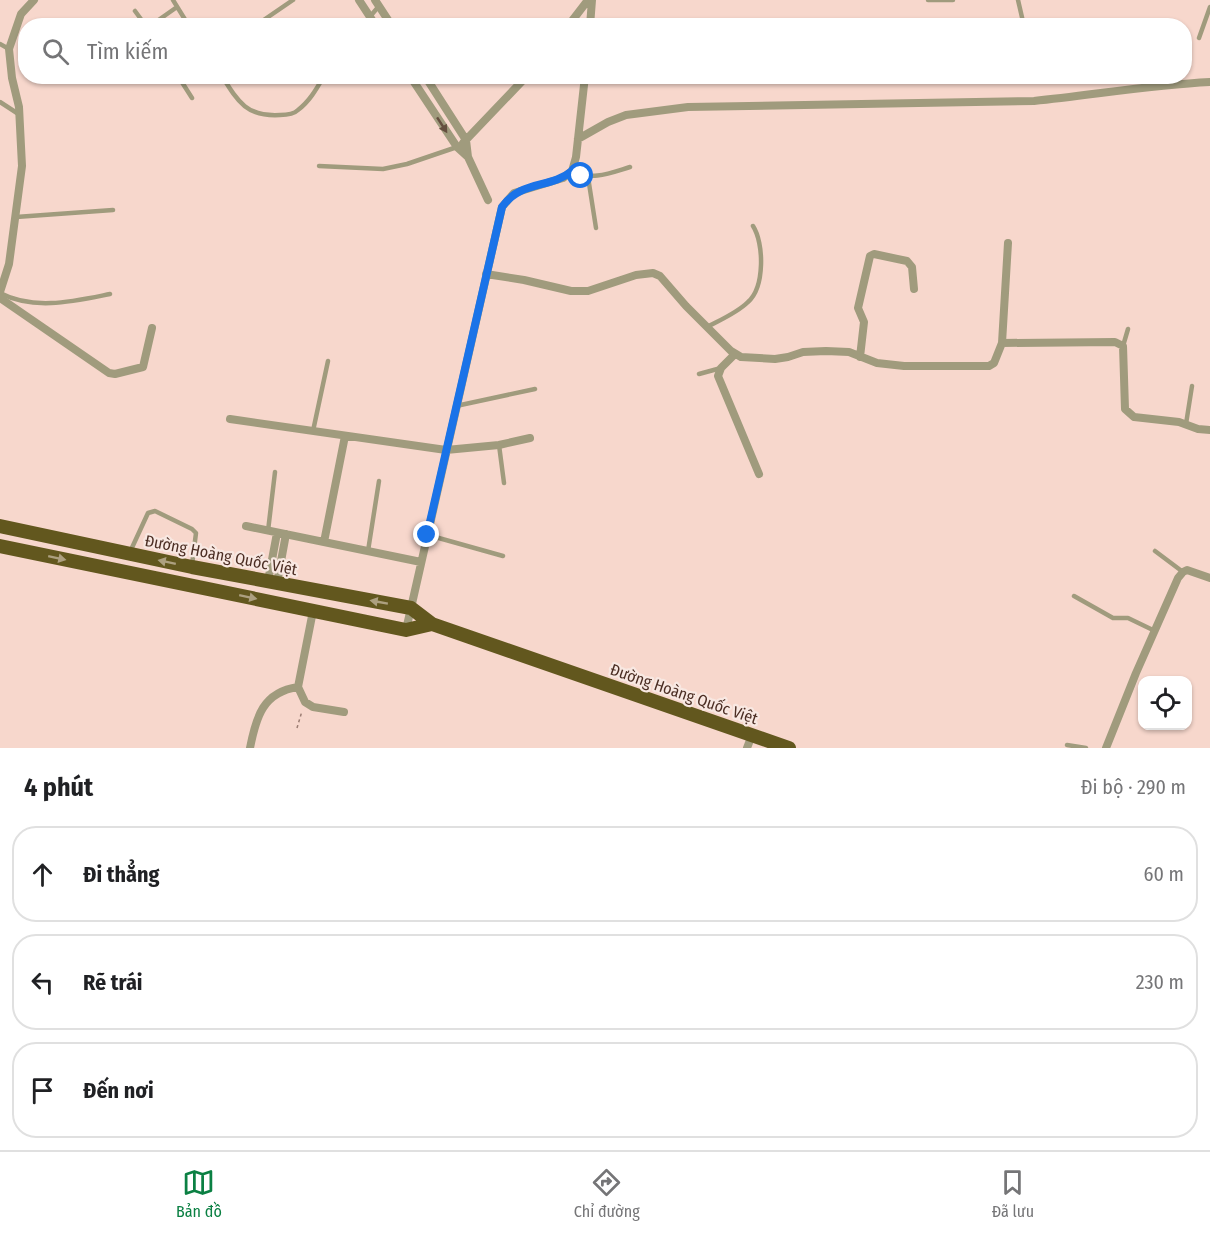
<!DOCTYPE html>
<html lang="vi">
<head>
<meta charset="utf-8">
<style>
	:root { --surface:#fff; --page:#f2f2f2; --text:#202124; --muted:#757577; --line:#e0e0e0; --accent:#0b8043 }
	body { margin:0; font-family:"Fira Sans Condensed",sans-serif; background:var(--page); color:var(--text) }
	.controls { position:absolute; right:18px; bottom:18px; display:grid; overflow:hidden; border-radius:12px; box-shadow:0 2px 4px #0004 }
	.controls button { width:54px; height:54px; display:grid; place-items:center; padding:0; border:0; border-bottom:2px solid var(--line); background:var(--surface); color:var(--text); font:30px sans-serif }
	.stop { position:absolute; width:18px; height:18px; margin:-14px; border:4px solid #1a73e8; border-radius:50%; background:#fff }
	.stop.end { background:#1a73e8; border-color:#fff; box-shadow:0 2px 6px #0008 }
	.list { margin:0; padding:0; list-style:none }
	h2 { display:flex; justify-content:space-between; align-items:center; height:78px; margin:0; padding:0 24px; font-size:26px }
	h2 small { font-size:20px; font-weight:400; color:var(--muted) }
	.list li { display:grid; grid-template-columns:39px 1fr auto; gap:18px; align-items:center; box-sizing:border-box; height:96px; margin:0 12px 12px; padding:0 12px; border:2px solid var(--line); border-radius:24px }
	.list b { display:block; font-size:22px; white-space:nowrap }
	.list em { font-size:20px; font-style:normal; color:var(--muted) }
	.icon { flex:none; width:33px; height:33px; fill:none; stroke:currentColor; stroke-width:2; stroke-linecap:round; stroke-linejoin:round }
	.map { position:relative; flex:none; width:1210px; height:748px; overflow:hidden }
	.search { position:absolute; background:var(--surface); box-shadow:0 2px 4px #0004; left:18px; right:18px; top:18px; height:66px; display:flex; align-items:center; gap:15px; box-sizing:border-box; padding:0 21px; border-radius:24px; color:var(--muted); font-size:22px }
	.sheet { height:402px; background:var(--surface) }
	nav { display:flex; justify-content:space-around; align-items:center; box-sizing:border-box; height:84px; border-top:2px solid var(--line); background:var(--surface); font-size:16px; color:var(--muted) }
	nav a { display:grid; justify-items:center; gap:3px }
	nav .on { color:var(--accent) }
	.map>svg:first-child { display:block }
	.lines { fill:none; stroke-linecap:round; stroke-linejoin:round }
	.path { stroke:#9b7c72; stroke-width:1.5; stroke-dasharray:3 3; stroke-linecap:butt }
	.service { stroke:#a09b7d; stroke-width:4.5 }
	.minor { stroke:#a09b7d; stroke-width:8 }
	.trunk { stroke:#62571e; stroke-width:14 }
	.oneway { fill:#654f3f }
	.oneway2 { fill:#ada080 }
	.route { stroke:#1a73e8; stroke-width:8 }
	.labels { text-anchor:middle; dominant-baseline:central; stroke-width:4.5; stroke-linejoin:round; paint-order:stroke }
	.street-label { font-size:16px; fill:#4c2e24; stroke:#f8e8e2 }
</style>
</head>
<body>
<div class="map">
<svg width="1210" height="748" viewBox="0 0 1210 748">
	<rect width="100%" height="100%" fill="#f7d7cc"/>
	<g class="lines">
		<path class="path" d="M297,728L302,711"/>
		<path class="service" d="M173,0L189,26
			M928,0H953
			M1018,0L1024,26
			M135,11L146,26
			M150,26L177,7
			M255,26L293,0
			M362,26L379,6
			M1199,38L1210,7
			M0,44L9,49
			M178,76L192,98
			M222,76C238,102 247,117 280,115C287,115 294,114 298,110C310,101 317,88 324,76
			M0,102L20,115
			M319,166L383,169L407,164L457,147
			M572,171C592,181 610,173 630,167
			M588,177L596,228
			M16,217L113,210
			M0,293C34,311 75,301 110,294
			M707,327C720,320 737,313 748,302C765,287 764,243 753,226
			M1123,346L1128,329
			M699,374L721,368
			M456,406L535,389
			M1186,424L1192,386
			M313,431L328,361
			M499,445L504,483
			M268,531L275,472
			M428,535L503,556
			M368,551L379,481
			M1155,551L1183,572
			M130,552L148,513L155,511L192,529L196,533L192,565
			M1074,596L1113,618H1128L1155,631
			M1067,745L1086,748"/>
		<path class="minor" d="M359,0L376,26
			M375,0L392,26
			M568,26L588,0
			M590,26L592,0
			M410,76L457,147L468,157L466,140L425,76
			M578,139L608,122L626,115L688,107L1034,101C1093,95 1151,85 1210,82
			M463,143L527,76
			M468,157L488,200
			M486,274L524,280L571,291H588L636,275L653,273L660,276L686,306L731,351L741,357L775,359L788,357L803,352L826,351L849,352L877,363L904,366H989L994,363L1002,343L1115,342L1123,346L1125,409L1134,417L1179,422L1198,429L1210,430
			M0,292L9,264L22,166L19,107L12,78L9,49L21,14L34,0
			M0,298L109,373L115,374L143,367L152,328
			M1002,343L1008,243
			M735,354L721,368L718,376L759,474
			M860,357L864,322L858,308L870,256L874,254L907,261L912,267L914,289
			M230,419L446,450L499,445L530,438
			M246,526L421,562
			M324,542L345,436
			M268,581L277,533
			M277,583L286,534
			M313,611L298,687L305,702L313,707L344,712
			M406,630L502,207L514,193L563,178L572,171L576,157L585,76
			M250,748C256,717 263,692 298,687
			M747,748L752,735
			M1106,748L1136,673L1178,578L1183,572L1187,570L1210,578"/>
		<path class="trunk" d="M0,526L192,567L411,608L432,624L789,748
			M0,546L406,630L432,624"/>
	</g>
	<defs><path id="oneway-solid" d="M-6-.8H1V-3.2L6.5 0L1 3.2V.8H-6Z" transform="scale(1.5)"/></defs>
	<use class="oneway" href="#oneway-solid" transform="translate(442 125) rotate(57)"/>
	<g class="oneway2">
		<use href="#oneway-solid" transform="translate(57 558) rotate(12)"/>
		<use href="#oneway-solid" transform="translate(167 562) rotate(-168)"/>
		<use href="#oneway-solid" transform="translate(248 597) rotate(12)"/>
		<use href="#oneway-solid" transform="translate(379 602) rotate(-170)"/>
	</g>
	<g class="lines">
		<path class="route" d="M427,535L502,207C521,180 550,189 572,171L581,176"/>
	</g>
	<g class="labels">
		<g class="street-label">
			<text transform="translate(221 555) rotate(11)">Đường Hoàng Quốc Việt</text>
			<text transform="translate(684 694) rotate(19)">Đường Hoàng Quốc Việt</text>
		</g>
	</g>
</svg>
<div class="controls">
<button><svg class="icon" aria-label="locate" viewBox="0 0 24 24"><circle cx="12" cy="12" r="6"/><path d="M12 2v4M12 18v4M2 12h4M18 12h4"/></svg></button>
</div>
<div class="stop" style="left:581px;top:176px"></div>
<div class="stop end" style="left:427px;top:535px"></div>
<div class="search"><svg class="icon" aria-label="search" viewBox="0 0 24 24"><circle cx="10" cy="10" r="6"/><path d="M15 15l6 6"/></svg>Tìm kiếm</div>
</div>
<section class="sheet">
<h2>4 phút<small>Đi bộ · 290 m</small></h2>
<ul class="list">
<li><svg class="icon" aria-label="ahead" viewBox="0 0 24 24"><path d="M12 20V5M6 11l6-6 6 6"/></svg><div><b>Đi thẳng</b></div><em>60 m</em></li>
<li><svg class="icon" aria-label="left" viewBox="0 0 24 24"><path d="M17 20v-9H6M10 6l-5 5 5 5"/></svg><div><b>Rẽ trái</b></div><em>230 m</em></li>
<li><svg class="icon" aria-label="arrive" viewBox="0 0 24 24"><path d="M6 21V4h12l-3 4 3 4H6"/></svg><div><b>Đến nơi</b></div></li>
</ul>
</section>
<nav>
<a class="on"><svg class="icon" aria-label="map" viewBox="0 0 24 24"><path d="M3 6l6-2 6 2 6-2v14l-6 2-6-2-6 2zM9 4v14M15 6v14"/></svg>Bản đồ</a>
<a><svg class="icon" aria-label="directions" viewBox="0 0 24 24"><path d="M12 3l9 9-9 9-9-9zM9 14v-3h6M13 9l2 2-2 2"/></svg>Chỉ đường</a>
<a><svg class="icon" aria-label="saved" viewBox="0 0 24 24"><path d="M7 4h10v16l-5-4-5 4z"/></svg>Đã lưu</a>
</nav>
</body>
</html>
